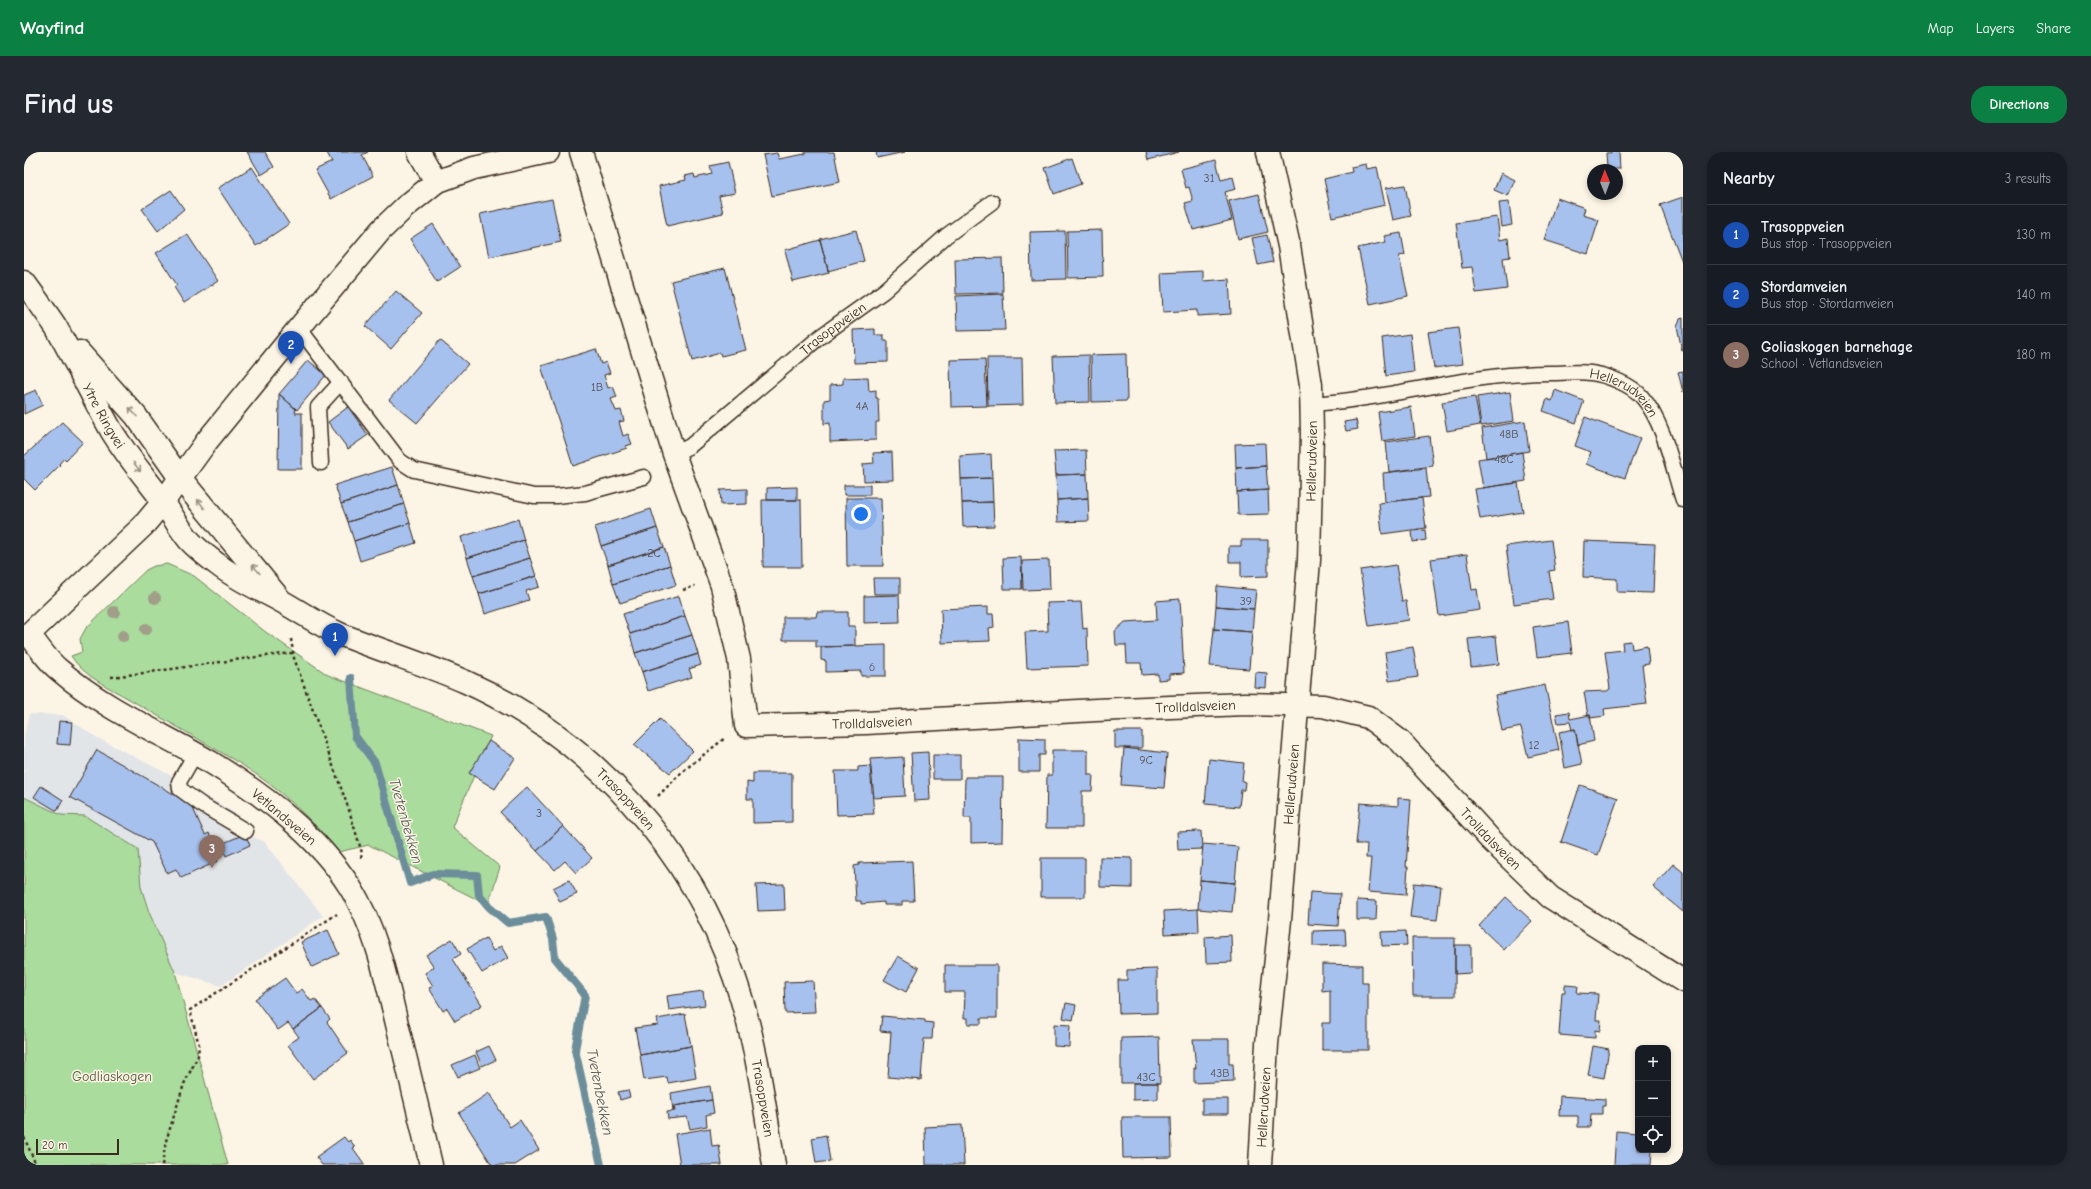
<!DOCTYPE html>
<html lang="en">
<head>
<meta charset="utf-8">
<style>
	:root { --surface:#171b24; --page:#242831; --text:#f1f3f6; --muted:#9ea1a6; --line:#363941; --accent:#0b8043 }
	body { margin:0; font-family:"Comic Neue",sans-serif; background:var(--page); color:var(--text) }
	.controls { position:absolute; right:12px; bottom:12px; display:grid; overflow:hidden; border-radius:8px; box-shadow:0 2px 6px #0003 }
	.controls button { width:36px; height:36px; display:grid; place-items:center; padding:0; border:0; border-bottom:1px solid var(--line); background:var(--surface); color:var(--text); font:20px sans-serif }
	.compass { position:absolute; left:1563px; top:12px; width:36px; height:36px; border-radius:50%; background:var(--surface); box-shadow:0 2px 6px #0003; rotate:359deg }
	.scale { position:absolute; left:12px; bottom:10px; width:83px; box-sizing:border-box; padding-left:4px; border:2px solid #3b2a1e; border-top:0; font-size:11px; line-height:14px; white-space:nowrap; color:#3b2a1e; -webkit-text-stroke:3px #fcf5e5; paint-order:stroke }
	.you { position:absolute; left:837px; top:362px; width:14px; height:14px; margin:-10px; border:3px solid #fff; border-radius:50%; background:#1a73e8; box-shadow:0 0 0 6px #1a73e833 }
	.badge { display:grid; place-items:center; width:26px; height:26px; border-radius:50%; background:var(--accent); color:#fff; font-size:13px; font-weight:700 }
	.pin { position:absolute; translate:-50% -33px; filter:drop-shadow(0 1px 2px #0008) }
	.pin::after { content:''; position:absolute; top:21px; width:14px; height:12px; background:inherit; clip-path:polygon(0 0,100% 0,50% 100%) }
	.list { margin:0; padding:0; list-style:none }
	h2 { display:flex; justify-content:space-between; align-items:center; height:52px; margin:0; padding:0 16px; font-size:17px }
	h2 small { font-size:13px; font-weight:400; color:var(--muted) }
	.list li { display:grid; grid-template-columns:26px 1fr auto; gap:12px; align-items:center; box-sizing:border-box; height:60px; padding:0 16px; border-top:1px solid var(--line) }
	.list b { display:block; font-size:15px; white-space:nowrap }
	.list p { margin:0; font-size:13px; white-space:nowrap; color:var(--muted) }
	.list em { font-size:13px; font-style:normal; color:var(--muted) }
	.icon { flex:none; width:22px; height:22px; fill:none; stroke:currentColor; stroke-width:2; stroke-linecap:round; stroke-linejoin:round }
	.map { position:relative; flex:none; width:1659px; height:1013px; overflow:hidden; border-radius:16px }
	header { display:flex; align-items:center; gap:24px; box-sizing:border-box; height:56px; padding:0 20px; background:var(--accent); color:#fff }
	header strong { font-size:19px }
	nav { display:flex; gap:22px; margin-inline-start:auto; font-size:14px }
	.intro { display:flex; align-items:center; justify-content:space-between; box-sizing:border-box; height:96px; padding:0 24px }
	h1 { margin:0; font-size:28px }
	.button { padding:10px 18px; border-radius:16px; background:var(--accent); color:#fff; font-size:14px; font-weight:700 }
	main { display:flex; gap:24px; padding:0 24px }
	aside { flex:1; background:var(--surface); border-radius:16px; box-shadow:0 2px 6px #0003 }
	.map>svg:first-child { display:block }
	.built { fill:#e2e5e8 }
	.green { fill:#aadc9d; stroke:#72835e }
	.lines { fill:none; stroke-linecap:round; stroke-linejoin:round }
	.stream { stroke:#6c8d9a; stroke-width:8 }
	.building { fill:#a7c1ee; stroke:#3b2a1e }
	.lane-casing { stroke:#3b2a1e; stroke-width:17 }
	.street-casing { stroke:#3b2a1e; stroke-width:25 }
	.secondary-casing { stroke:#3b2a1e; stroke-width:25 }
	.path { stroke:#3b2a1e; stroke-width:2.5; stroke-dasharray:3 3; stroke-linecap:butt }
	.lane { stroke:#fcf5e5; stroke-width:14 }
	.street { stroke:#fcf5e5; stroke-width:22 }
	.secondary { stroke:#fcf5e5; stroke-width:22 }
	.tree { fill:#a19e89 }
	.oneway { stroke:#9c9082 }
	.labels { text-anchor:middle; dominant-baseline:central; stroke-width:3; stroke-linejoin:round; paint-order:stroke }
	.number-label { font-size:12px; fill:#565052 }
	.street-label { font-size:14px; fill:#3b2a1e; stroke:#fcf5e5 }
	.park-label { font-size:14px; fill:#57563e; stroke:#fcf5e5 }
	.water-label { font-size:15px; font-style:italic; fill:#4f5352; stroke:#fcf5e5 }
</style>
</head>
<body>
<header>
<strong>Wayfind</strong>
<nav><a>Map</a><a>Layers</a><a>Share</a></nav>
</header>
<div class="intro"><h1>Find us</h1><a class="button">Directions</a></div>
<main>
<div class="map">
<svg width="1659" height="1013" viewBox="0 0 1659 1013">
	<rect width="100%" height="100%" fill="#fcf5e5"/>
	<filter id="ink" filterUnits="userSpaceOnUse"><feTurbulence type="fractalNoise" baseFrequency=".025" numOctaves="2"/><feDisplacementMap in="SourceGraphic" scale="8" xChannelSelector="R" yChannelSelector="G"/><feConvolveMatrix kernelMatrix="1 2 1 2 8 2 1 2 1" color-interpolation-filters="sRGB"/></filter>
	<g filter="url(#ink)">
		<path class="built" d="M5,562L39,563L72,585L150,625L212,662L231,686L240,689L299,764L197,834L151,820L139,796L117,735L114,697L61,664L37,663L0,645V583Z"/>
		<path class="green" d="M143,412L170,424L243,481L304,523L467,584L428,675L476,715L464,753L345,693L314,700C284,663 255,636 215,611C179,589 142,569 105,547C86,536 59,524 47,504L58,500L56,487L62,476L122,418L130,414Z
			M0,645L37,663L61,664L114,697L117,735L125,760L151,820L204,1013H0Z"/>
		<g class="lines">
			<path class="stream" d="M327,526L331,584L351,611L386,731L409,722L453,723L455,743L465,755L484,771L522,765L529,787L531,806L561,843L551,898L577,1013"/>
		</g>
		<path class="building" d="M223,0H241L250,15L237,23Z
			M305,0H344L338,3L349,24L307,47L291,18L308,10L303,1Z
			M781,0H810L816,30L748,44L739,3L753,1L755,7L781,2Z
			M852,0H881L853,6Z
			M1122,0H1155L1124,8Z
			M1595,0L1596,17H1583L1582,1Z
			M1048,6L1057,32L1030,42L1021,16Z
			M1192,8L1197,28L1209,25L1212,37L1201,40L1208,68L1169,78L1161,51L1169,49L1165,35L1162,36L1157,17Z
			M704,10L711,41L695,44L699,61L643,74L635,34L662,28L661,24L670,22L671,26L688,22L686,14Z
			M1342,12L1343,17L1353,15L1361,53L1308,65L1300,27L1328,20L1327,15Z
			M228,15L265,72L232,94L194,36Z
			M1477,21L1491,28L1484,44L1470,38Z
			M1381,33L1387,64L1369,68L1362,36Z
			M147,38L160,57L134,79L118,57Z
			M1235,42L1244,80L1214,87L1205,49Z
			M1659,45V112L1636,53Z
			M1533,46L1561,56L1559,63L1575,68L1564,102L1520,88Z
			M528,47L537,90L465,105L456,62Z
			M1485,50L1488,73L1478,75L1475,51Z
			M1473,65L1476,88L1484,86L1486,105L1479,106L1483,137L1452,141L1448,115L1438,116L1432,71Z
			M409,72L436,115L413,130L386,87Z
			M832,78L840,109L804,119L796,87Z
			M1078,78L1079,125L1044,126L1043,79Z
			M1041,79L1042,127L1007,128L1006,80Z
			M1377,81L1381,103L1375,104L1384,144L1346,152L1334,96L1362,90L1360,84Z
			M163,82L194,129L160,151L150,135L153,133L132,101Z
			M1243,83L1249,110L1234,113L1228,86Z
			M796,88L805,121L769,130L761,98Z
			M978,106L979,141L932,142L931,107Z
			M701,116L722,198L697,204L696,201L668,209L647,129Z
			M1179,119V129L1205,127L1207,162L1173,164V158L1139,160L1137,121Z
			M372,139L398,161L367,197L341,174Z
			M979,142L981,178L933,179L932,144Z
			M1659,166V199H1658L1653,174L1656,167Z
			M1434,176L1439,212L1410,216L1404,180Z
			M851,177V183H860V189H864V210L830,211L829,178Z
			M1386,182L1390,220L1362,224L1358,186Z
			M416,188L444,212L393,271L365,248Z
			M572,197L577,212L582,210L586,221L580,223L584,236L589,234L593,245L587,247L592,259L597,258L600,269L595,270L599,284L604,282L608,292L602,294L603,296L549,314L517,214Z
			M1102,202L1103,249L1068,250L1067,203Z
			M1065,203L1066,250L1031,251L1029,204Z
			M963,206H998L999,253L964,254Z
			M961,207L963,254L927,255L926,208Z
			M284,208L302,223L273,258L255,242Z
			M1659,219V240L1654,220Z
			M844,225L845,239L852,238V246H854L855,270H852V288L806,290V271L800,272V248L806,247V233L819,232V226Z
			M12,238L19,253L0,262V243Z
			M1531,238L1560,249L1552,271L1519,259L1523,247L1528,249Z
			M1486,240L1490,269L1457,274L1453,245Z
			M255,242L272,257L271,261H278V317H254Z
			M1451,245L1456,273L1423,279L1418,250Z
			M324,255L344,283L324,297L304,270Z
			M1387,255L1391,284L1358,289L1354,260Z
			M1561,265L1616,286L1601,326L1562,312L1567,300L1551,294Z
			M1332,268L1334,277L1322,279L1320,270Z
			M1501,269L1505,299L1462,306L1458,276Z
			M38,270L59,290L42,308L40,306L35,312L36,313L11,338L0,327V304Z
			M1405,284L1409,314L1365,320L1362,290Z
			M1241,291L1242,314L1212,316L1211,292Z
			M1062,298L1063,322L1032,323L1030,299Z
			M868,300L869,328L840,329L839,312L850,311L849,301Z
			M1498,300L1502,329L1459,336L1454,307Z
			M967,302L968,326L937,327L936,304Z
			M1242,314L1244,338L1213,340L1212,316Z
			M368,315L374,333L317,352L311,333Z
			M1402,316L1405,345L1361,350L1359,321Z
			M1063,322L1064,346L1033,348L1032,323Z
			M968,326L969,350L938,351L937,327Z
			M1494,331L1499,360L1456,367L1451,337Z
			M374,333L380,352L324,370L317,352Z
			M820,333H846V343H820Z
			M773,335V348H743V336Z
			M723,337V352L697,353L696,338Z
			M1244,338L1245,362L1214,363L1213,340Z
			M822,346H857L859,414H823Z
			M1064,346L1065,369L1034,370L1033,348Z
			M1398,346L1402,376L1358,382L1355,351Z
			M738,348H777L778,415H739Z
			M969,350L970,374L939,375L938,351Z
			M380,352L386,371L330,389L324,370Z
			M627,357L633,376L577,394L571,375Z
			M494,367L500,388L443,406L437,385Z
			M386,371L392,391L336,409L330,389Z
			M633,376L640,395L584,413L577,394Z
			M1401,378L1402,388L1389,390L1388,379Z
			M500,388L506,406L449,424L443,406Z
			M1217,388H1244V424L1217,425V410H1205V394H1217Z
			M1527,388L1531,418L1525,419L1529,447L1490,452L1482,394Z
			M1560,389L1631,392L1629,441L1593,440V427L1559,425Z
			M640,395L646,413L589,432L584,413Z
			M1443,402L1448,438L1453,437L1456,458L1415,464L1407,407Z
			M997,405L998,437H980L979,406Z
			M506,406L512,424L455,442L449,424Z
			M1025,408L1026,437L999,438L998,409Z
			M646,413L652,433L596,451L589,432Z
			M1372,413L1378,449H1382L1385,468L1345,474L1336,418Z
			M512,424L515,435L502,439L505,448L461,462L455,442Z
			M849,426H876V442H850Z
			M1193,434L1232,438L1230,457L1192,454Z
			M875,443L876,470L840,471V444Z
			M655,444L661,464L606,482L599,462Z
			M1156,447L1160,521L1145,522V527L1134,528V522L1118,523L1117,511H1103L1102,493H1092L1091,479L1101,470L1133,468L1132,449Z
			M1057,450L1059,477L1063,476L1064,514L1003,516L1001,480L1024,479L1023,451Z
			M1192,454L1230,457L1228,480L1190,477Z
			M964,455V462H969L970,475L965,476L966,489L918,491L917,457Z
			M793,460H824V474H831V494L792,495V488H759V465H792Z
			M661,464L668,483L611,501L606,482Z
			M1544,470L1548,501L1513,505L1509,475Z
			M1190,477L1228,480L1225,517L1186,514Z
			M668,483L674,502L618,520L611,501Z
			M1472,484L1475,512L1447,515L1444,487Z
			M1607,489L1608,497L1623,494L1625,512L1618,513L1623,552L1580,557L1581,564L1566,566V563L1564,564L1560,540L1583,539L1586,537L1581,500L1599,498L1598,490Z
			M862,493V524H837V519L802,520V509L797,508V495Z
			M1389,495L1394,525L1365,529L1361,500Z
			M674,502L677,513L665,517L668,525L624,539L618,520Z
			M1231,520L1243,521L1242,536L1230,535Z
			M1521,533L1535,598L1504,605L1497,575L1478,579L1471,543Z
			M1545,560L1546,567L1566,563L1570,589L1554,593L1551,577L1548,578L1546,570L1534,571L1532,562Z
			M636,567L669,599L646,621L610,593Z
			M35,569L48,570L46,593L33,592Z
			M1551,577L1558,612L1541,616L1535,580Z
			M1091,579H1118V596H1091Z
			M995,586L1021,587V603H1015V620H995Z
			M465,589L491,606L471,637L445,621Z
			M1100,596L1143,601L1140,636L1097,633Z
			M73,598L167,652L181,683L185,681L191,697L188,698L194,709L157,726L152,717L143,721L128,690L46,645Z
			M1028,598H1064V623H1069L1068,639H1058V676H1022L1023,623H1028Z
			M904,600L906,648L890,649L887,601Z
			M909,603H936V627H909Z
			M879,605L881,644L850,646L846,607Z
			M1185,607L1220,611L1218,629L1221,630L1220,638H1217L1215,655L1181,652Z
			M846,614L850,662L813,663L811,619H834V615Z
			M729,621H768V670L729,671V647H723V630L729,631Z
			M941,625H979L978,690L947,691V666H940Z
			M1556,633L1594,646L1574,703L1537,690Z
			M17,634L39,648L33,659L10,645Z
			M503,635L539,674L513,699L476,660Z
			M1374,646L1387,647L1382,715H1384L1382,743L1344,740L1347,706H1342L1343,692H1332L1336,651L1374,654Z
			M539,674L568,706L552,721L541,709L531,718L513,699Z
			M1177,679L1178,697L1154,698L1153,680Z
			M221,682L226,693L202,704L197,692Z
			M1179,692L1214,695L1211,731L1176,728Z
			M1076,705L1108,706V736L1076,735Z
			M1017,706H1061V745H1017Z
			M888,709L890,749H878V753H860V750L837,752V749H832L830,714L835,713V711Z
			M1649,712L1659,720V760L1629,735Z
			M545,728L553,742L536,750L529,736Z
			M1176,728L1211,731L1208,760L1174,757Z
			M1390,731L1417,734L1413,768L1386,765Z
			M760,732L761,758L734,759L732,733Z
			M1286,740L1316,742L1314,774L1284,772Z
			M1482,745L1508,769L1480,798L1455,774Z
			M1333,748L1353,749L1352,768H1333Z
			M1174,757L1175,780L1141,782L1140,759Z
			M304,778L315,802L288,815L277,790Z
			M1321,778L1322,793L1289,794V779Z
			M1382,779L1383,793L1358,794L1357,780Z
			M1207,783L1208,810L1182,811L1181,785Z
			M462,786L469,799L477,794L484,806L458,821L443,797Z
			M1388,786H1431V844H1389Z
			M428,787L437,802L429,807L458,853L431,869L423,856L419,859L405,836L409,834L401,821L410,815L402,803Z
			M1431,793H1447V821L1431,822Z
			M874,804L895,816L882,840L860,828Z
			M1298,812L1338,813V831H1344V898H1298V871H1306V838L1298,839Z
			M921,813H973V866H957V872H944V866H940L941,840H921Z
			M1133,817V861L1095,862L1094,828H1103V818Z
			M261,826L272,841L278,837L287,849L291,847L298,856L269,877L264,871L254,878L231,847Z
			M789,829L791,860L761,861L760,830Z
			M1541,833L1554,834L1553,841L1574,842L1572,868H1577L1576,879L1571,878V886L1535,883L1538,840H1541Z
			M679,839L681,853L645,858L643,844Z
			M1042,851L1052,853L1049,868L1039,866Z
			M298,856L306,867L303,870L324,901L289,927L264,893L275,885L269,877Z
			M661,862L667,894L616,903L611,876L634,873L633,867Z
			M858,864L901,868V870L909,871L908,887H900L897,928L864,925L867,880L856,879Z
			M1030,872L1046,873L1045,895L1030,894Z
			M1135,885L1136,931H1097V886Z
			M1169,887H1205V912H1209L1210,929L1170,931V916H1172Z
			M465,894L472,908L458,914L452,900Z
			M667,894L672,926L644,931L643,925L620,928L616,903Z
			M1569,894L1585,897L1580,926L1564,923Z
			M451,903L456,916L434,925L428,913Z
			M1109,931H1134V947L1109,948Z
			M686,934L688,948L650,954L649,959L647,941Z
			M604,938L606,945L596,948L594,940Z
			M465,941L486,975L496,968L515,998L491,1013H468L435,961Z
			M1536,944L1581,947V954H1578V962H1567L1566,975H1554V964H1535Z
			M1178,947H1204V962H1178Z
			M688,948L690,961L682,963L683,974L666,977L663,965L644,967L643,960L651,959L650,954Z
			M1098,965H1147L1148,1005L1099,1006Z
			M938,973L940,1013H902L901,975Z
			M686,976L688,994L695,993L698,1013H656L651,982Z
			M1592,979L1614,981V998H1628L1627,1013H1590Z
			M802,983L806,1009L792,1011L788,986Z
			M320,985L324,990L326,988L331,995L329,996L341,1013H298L292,1005Z"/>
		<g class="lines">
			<defs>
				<g id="lane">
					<path d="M275,176L376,309L390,318L510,344H532L561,341L620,325"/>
					<path id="s1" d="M1287,252C1369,247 1448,220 1530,221C1542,221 1555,219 1567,221C1583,223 1608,233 1618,245C1640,270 1649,317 1659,348"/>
					<path id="s2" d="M650,302L666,294L797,184L860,139L922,84L968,50"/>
					<path d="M297,311L294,255L317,230"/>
					<path d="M171,602L155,630L156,637L178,653L222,679"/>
				</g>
				<g id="street">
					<path d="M395,0L412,30"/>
					<path id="s3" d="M557,0L650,302L698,434L715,507L722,574L842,571L1072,558L1221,552L1299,554L1344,565L1376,589L1466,687L1526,745L1659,829"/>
					<path d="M407,1013C396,966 385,919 373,872C362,826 352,776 326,735C292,682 241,644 188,611C137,581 80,557 34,517C23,508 14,494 5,482L119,374L139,350L183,289L275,176L357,78L381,55L412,30L450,16L524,0"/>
					<path id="s4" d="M1236,1013L1243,892L1256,768L1285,408L1288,282L1287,233L1265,94L1244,0"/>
				</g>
				<g id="secondary">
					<path id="s5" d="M0,130C11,145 22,160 32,175C51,209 68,244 87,278C102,303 121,325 138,348C147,361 155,376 165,388C173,397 184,405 193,412C213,428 235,437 257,449C277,460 295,473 316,482C358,499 401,512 442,530C567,586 667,697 711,827C732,887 740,950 750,1013"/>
					<path d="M55,200L112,264L156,326L254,445"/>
				</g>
			</defs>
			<use href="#lane" class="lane-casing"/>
			<use href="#street" class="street-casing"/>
			<use href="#secondary" class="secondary-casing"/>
			<path class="path" d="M659,438L671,434
				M267,487L270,506L325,658L338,701L337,706
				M87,525C148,518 208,507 269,501
				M634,644L659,619L701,586
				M0,985L12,1013
				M138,1013L142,989L160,932L174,904L175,893L166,858L313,762"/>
			<use href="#lane" class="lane"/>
			<use href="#street" class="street"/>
			<use href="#secondary" class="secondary"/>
		</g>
		<g class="tree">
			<circle cx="131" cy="446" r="6"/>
			<circle cx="90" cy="460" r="6"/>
			<circle cx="122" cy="477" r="6"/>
			<circle cx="99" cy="484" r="6"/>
		</g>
		<defs><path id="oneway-shaft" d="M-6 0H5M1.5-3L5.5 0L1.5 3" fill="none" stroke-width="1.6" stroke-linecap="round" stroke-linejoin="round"/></defs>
		<g class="oneway">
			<use href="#oneway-shaft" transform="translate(109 260) rotate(-131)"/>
			<use href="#oneway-shaft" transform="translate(113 315) rotate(53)"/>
			<use href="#oneway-shaft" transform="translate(177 352) rotate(-128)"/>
			<use href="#oneway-shaft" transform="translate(232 417) rotate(-130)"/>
		</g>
	</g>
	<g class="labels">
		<g class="number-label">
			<text x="1185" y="26">31</text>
			<text x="573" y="235">1B</text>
			<text x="838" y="254">4A</text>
			<text x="1485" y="282">48B</text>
			<text x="1480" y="307">48C</text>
			<text x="630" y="401">2C</text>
			<text x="1222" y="449">39</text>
			<text x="848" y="515">6</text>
			<text x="1510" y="593">12</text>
			<text x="1122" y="608">9C</text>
			<text x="515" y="661">3</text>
			<text x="1196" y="921">43B</text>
			<text x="1122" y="925">43C</text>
		</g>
		<g class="street-label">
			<text stroke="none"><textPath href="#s2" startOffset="203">Trasoppveien</textPath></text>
			<text stroke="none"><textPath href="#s1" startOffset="322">Hellerudveien</textPath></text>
			<text stroke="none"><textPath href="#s5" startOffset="156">Ytre Ringvei</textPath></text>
			<text stroke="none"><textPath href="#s4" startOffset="706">Hellerudveien</textPath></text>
			<text stroke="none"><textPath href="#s3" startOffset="1049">Trolldalsveien</textPath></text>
			<text stroke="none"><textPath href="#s3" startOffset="725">Trolldalsveien</textPath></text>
			<text stroke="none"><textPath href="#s4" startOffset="382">Hellerudveien</textPath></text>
			<text stroke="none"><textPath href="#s5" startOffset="820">Trasoppveien</textPath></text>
			<text transform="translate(260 665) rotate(40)">Vetlandsveien</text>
			<text stroke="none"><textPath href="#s3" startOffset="1396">Trolldalsveien</textPath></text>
			<text stroke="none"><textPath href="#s5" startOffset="1155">Trasoppveien</textPath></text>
			<text stroke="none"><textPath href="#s4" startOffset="58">Hellerudveien</textPath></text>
		</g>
		<g class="park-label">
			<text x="88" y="924">Godliaskogen</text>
		</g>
		<g class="water-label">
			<text transform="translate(382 669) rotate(74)">Tvetenbekken</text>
			<text transform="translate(576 940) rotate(79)">Tvetenbekken</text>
		</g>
	</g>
</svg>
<div class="controls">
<button>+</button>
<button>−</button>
<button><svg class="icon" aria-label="locate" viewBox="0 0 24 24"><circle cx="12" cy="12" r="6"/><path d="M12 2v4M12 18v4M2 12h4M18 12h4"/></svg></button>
</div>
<svg class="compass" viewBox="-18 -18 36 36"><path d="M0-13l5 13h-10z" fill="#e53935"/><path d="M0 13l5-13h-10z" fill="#9ea1a6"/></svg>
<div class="scale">20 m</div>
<div class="you"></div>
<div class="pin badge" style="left:311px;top:504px;background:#1a4fb4">1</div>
<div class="pin badge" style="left:267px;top:212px;background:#1a4fb4">2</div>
<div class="pin badge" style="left:188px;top:716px;background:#8d6e63">3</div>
</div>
<aside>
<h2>Nearby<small>3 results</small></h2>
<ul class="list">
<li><span class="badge" style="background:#1a4fb4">1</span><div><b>Trasoppveien</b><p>Bus stop · Trasoppveien</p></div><em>130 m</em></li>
<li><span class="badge" style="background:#1a4fb4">2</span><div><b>Stordamveien</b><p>Bus stop · Stordamveien</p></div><em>140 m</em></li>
<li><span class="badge" style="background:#8d6e63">3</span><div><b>Goliaskogen barnehage</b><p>School · Vetlandsveien</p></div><em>180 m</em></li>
</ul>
</aside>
</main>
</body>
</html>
